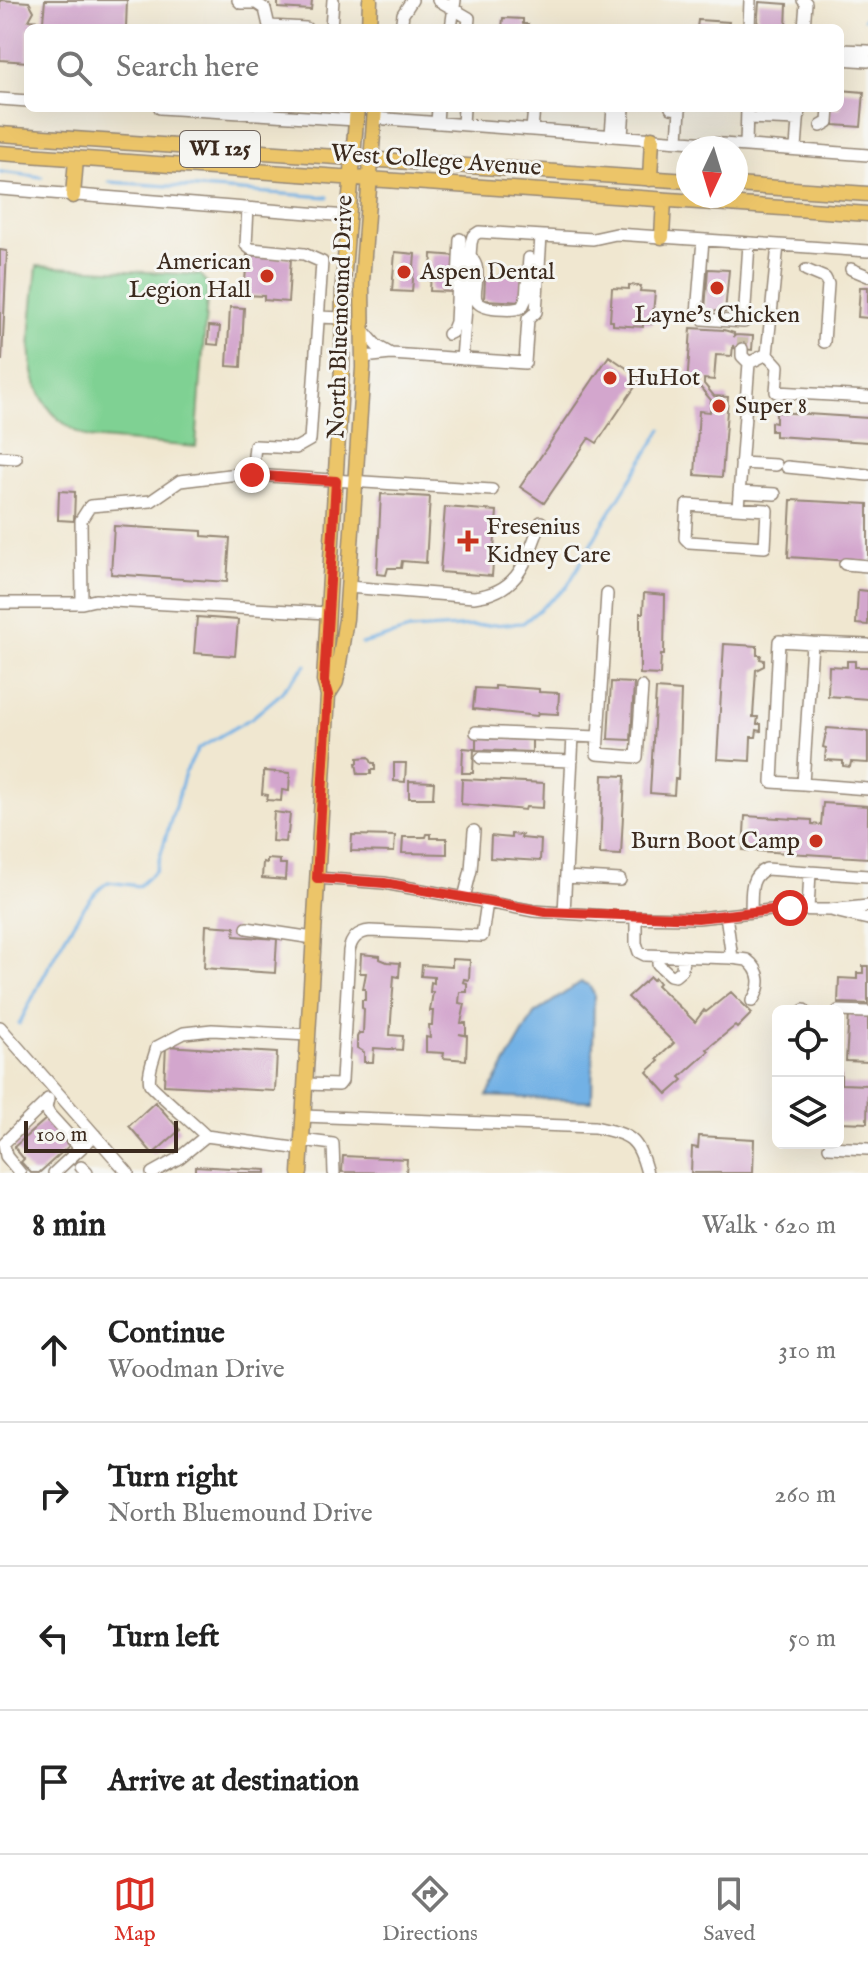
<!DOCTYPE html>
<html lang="en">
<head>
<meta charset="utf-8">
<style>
	:root { --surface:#fff; --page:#f2f2f2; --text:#222; --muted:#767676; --line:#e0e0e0; --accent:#d93025 }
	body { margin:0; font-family:"IM FELL English",serif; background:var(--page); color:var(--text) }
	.controls { position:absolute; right:24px; bottom:24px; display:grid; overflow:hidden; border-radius:12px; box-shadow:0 8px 32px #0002 }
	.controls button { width:72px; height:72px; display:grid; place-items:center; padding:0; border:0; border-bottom:2px solid var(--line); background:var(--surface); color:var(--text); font:40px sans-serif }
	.compass { position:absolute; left:676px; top:136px; width:72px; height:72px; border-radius:50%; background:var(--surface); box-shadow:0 8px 32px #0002; rotate:184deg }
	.scale { position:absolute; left:24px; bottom:20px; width:154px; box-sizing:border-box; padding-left:8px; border:4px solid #3b2a1e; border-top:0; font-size:22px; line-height:28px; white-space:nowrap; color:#3b2a1e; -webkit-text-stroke:6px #f6f6f2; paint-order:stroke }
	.stop { position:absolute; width:24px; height:24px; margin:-18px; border:6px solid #d93025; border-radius:50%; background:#fff }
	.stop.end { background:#d93025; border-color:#fff; box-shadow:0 2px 8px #0008 }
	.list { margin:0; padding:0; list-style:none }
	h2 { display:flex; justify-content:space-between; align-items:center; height:104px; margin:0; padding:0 32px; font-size:34px }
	h2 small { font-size:26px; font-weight:400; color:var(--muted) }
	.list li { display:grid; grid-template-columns:52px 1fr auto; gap:24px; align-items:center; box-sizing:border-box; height:144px; padding:0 32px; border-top:2px solid var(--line) }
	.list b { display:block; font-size:30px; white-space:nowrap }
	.list p { margin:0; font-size:26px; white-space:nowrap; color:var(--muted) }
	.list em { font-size:26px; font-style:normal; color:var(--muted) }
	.icon { flex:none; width:44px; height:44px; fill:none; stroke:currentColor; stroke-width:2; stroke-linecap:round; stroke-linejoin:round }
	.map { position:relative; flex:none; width:868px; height:1173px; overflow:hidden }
	.search { position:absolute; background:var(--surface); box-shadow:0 8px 32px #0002; left:24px; right:24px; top:24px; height:88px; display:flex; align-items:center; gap:20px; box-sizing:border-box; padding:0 28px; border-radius:12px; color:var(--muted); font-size:30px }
	.sheet { height:680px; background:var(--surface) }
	nav { display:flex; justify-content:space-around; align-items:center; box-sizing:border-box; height:112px; border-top:2px solid var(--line); background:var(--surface); font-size:22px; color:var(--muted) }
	nav a { display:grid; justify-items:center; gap:4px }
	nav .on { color:var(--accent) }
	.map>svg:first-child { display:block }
	.green { fill:#7fd193; stroke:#5d7e58; stroke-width:2 }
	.water { fill:#72b1e5; stroke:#566e82; stroke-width:2 }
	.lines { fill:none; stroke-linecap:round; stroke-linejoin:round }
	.stream { stroke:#72b1e5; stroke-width:3 }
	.building { fill:#d3a6cd }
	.minor-tunnel { stroke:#ccc1ac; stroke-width:11; stroke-dasharray:11 5.5; stroke-linecap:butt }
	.minor-casing { stroke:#968877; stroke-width:14 }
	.major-casing { stroke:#968877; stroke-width:17 }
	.minor { stroke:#fff; stroke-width:11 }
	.major { stroke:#ecc569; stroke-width:14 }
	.route { stroke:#d93025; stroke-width:10 }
	.poi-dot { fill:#c8321e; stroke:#f6f6f2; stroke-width:3 }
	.labels { text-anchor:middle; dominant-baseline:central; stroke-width:6; stroke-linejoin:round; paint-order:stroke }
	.shield { fill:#f6f6f2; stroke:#73675e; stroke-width:2 }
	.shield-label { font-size:22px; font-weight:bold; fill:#3b2a1e }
	.street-label { font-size:24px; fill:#3b2a1e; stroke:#f6f6f2 }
	.poi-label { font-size:24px; fill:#3b2a1e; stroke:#f6f6f2; text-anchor:start }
</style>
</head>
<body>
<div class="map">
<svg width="868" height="1173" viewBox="0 0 868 1173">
	<rect width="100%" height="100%" fill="#f6f6f2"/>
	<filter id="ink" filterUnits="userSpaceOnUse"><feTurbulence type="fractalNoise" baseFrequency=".0125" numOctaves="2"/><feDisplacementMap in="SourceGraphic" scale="16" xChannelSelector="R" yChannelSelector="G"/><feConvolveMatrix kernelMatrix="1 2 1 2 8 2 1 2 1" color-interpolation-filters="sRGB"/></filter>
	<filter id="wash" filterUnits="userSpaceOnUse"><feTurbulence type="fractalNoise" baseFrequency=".006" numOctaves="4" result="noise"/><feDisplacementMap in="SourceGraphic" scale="32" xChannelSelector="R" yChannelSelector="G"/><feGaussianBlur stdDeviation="1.8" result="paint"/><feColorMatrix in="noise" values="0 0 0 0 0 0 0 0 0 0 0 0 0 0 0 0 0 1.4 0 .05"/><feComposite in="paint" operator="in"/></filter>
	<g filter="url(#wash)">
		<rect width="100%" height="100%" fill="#f0e7d0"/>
		<path class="green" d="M37,266L200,275L208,284L196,447L88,438C12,403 31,335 37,266Z"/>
		<path class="water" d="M581,982L589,985L594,994L592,1101L487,1096L534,1014Z"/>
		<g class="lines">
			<path class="stream" d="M864,19L868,15
				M0,172L42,177
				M109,182L328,197
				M362,644L409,630L523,623L567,587L602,525L662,429
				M19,1024C39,987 76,904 108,882L139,886L156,870L185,773L198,749L253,717L278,696L306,665"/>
		</g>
		<g id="blocks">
			<path class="building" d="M0,0L29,2L34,11L29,20L43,21L45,0H127L126,28H28V62L0,60Z
				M278,0H312L311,10L278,8Z
				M759,2L787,4L786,28H757Z
				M503,18L523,19V24H528L527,28H502Z
				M698,20L729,22L728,28H697Z
				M840,90L864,92L861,127L834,125V121H829L830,108H840Z
				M0,250L7,251L2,360H0Z
				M395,252L415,254L412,292L392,291Z
				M432,254L458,256L453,292L430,291Z
				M247,255L291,258L288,302L264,300V296L244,295Z
				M708,269L729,270L725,312L705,310Z
				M513,273V276L523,277L522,302L484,300L485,278H497L500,274Z
				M629,285L641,286L640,291L655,292L652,324L643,323V327L613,325V321H610L612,288L629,289Z
				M860,287H868V318L858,317Z
				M230,307L244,308L241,367L227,366Z
				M209,326L220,327L218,345L208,344Z
				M691,328L724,330L734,333V337L735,335L753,336L752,350L734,348L733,345L732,356L716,355L714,380L704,379V384L714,396L728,397L722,477L695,475L699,411L710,412L711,400L700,387H687Z
				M609,356L641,378L597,443L589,438L544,503L520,487Z
				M776,412L868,418V442L775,436V431H771V422L776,423Z
				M59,491L75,492L74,521L58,520Z
				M381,494L430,497L426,563L402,561L401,568H388L386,575L377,574Z
				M791,500L868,504V562L788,557Z
				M445,507L497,511L492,576L440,572Z
				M114,526L202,531V536L230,538L227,582L111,574Z
				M858,590L868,591V625L856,624Z
				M644,593L665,595L664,655H661L660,675L640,674V613H643Z
				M197,617L238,620L235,656L194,653Z
				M724,644L757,646V655H761L760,659L764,660V666L756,670L753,717H758L757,724H761V731L757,730L756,737H751L750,761L717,759Z
				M847,661H855V667H868V699L828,696L829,666L847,667Z
				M611,682L634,683L631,740L608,739Z
				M495,686L539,689V692L559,693L558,714L538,713L537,716L473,709L475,688L495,689Z
				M656,689L681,691L678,779H675L674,795L650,793Z
				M827,728L868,731V763L851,762L850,767L843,766V761L825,760L826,748L823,747Z
				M476,738L532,740V752L476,750Z
				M463,748L474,749L473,773H462Z
				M369,757L372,763H375V770H371V774H358L356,763H358V758Z
				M394,763H406L405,782L394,781Z
				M264,771L290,773L289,791L282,790L281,801L267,800L268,795L262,794Z
				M603,775L625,776L621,855L600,854Z
				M462,779L544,783L543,808L526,807L525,810L461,804Z
				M409,781L434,782L433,798H409Z
				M823,803L868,806V858L743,850L745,816L812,820V824L821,825Z
				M274,812L290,814L288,834H286L285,842L272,841Z
				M427,834H431V838H447V854L402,853L403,837H426Z
				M511,834L522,835L521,838L541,840L540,861L490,858L491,836L511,838Z
				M352,835L395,836L394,852L351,851Z
				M267,859L280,860V864H286L285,880L262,878L263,862L267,863Z
				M206,925L235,927L234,936L277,939L275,973L204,968Z
				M361,954L380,956V959L387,962L400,963L399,977L394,976L390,1035L403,1036L402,1050L374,1048L373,1062H364V1052L357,1048V1037L359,1033H363L364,1009L362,1008V1000H365V989H363L366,973H360Z
				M452,959L470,960L469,980L464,979L463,982L467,983V992H460L459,1003L465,1004L461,1023H466V1035L459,1034L467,1036L466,1060L443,1058L444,1053L426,1052V1037L430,1038L429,1025H432L433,1011H430L433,992H430L431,982L434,983V977L421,976L422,965L452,967Z
				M863,966H868V1004L838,1003L839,978L857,979V973H863Z
				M650,977L653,980L655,978L659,983L657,985L695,1022L704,1010L706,1012L731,992L752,1013L737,1028L735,1026L707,1049L709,1051L680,1077L683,1080L667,1094L647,1072L659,1061L657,1059L674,1043L628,997Z
				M849,1014L868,1015V1062L846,1061Z
				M166,1046L277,1053L275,1091L164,1085Z
				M838,1072H841V1084L868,1085L867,1123L838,1122Z
				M155,1102L180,1130L153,1154L129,1126Z
				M46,1119L69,1146L39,1173H31L21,1162L24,1159L14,1147Z
				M699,1136L754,1139L753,1173H691L692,1147L698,1148Z
				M343,1156L407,1159L406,1173L342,1172Z
				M195,1166L266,1170V1173H195Z"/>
		</g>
	</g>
	<g filter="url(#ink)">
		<use href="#blocks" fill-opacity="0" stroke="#968877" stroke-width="2"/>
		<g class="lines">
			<path class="minor-tunnel" d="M742,349L743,335"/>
			<defs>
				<path id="minor" d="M238,0L241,3H256L265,9L269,26L306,28
					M438,0L469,18L468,28
					M803,0L806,3L804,28
					M331,28L333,0
					M401,28L403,14L412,0
					M451,28L455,0
					M749,28L750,0
					M840,50L868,51
					M840,59L868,61
					M0,99L28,101
					M160,108L356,120
					M671,108L680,109L678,140
					M374,118L868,155
					M747,118L798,120
					M437,123L438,108
					M463,124L464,108
					M821,126L828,122L829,108
					M532,129L534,108
					M611,135L613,108
					M622,136L624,108
					M746,145L747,108
					M796,148L799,108
					M0,189L347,216
					M248,208L246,245L251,249L304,254L322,262L310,440L296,448L255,446L252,475
					M703,240L697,314L703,319L744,322L749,243
					M470,255C472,259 475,262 476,266C482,287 461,306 497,309C506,309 514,311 522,307L526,299L529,258
					M851,269L868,276
					M806,270L825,278L828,284L824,342
					M318,317L343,318
					M363,330L377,346L391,354
					M448,334L452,332L456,322L460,239
					M742,349V356L749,363
					M767,354L778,366L776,392L868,397
					M363,357L391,354L525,363L528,319L536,312L541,236
					M462,359L471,243L473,236L479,232L593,239L616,234L868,251
					M0,457L16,458
					M741,463L776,465
					M787,467L868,475
					M739,492L775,494
					M687,505L767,510L765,547L689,542L685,538Z
					M738,508L749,363L767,354L778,245
					M845,564L868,566
					M348,587L474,597C520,592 526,560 541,522
					M607,594L597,754L637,757L642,687
					M0,603H82L95,600L327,613
					M82,603L81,520L90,506L151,501L180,481L238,474L492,490
					M868,645L812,643L803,784L868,789
					M476,732L598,737
					M481,758L572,761
					M803,784L772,782L779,641L812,643
					M566,877L620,880
					M317,878L384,883L534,911L621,917L698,918L780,909L829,910L868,906
					M464,898L471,870L474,831
					M808,909L810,872
					M834,911L868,919
					M751,912C752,894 748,877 766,869L868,876
					M564,913L573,736
					M636,918V943L639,952L645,955L732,958L726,915
					M247,928L313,938
					M658,956V964L670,975L675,976L682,970L683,956
					M732,958L747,960C762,971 762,987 752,1001
					M804,1011V1010
					M838,1011L868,1012
					M0,1027L128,1173
					M305,1084L339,1085L342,1081L349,951C351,939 358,932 370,931L482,936L487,902
					M48,1099L46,1108L49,1114L80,1148
					M303,1116L594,1127C631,1135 637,1136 647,1173
					M206,1136C198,1128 152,1088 150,1084C147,1074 154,1058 157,1047L184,1033L212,1030L308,1035
					M302,1140L333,1144L334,1173
					M829,1147L868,1149
					M81,1167L87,1173
					M20,1173L6,1156L4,1143L47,1101
					M54,1173L95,1135
					M152,1173L179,1158L206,1136L301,1149"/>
				<path id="major" d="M369,28L370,0
					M0,134L688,181
					M0,153L868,214
					M650,179L652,138
					M736,185L868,194
					M73,196L76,159
					M662,237L664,200
					M328,695L336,682L346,619L363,368L362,282L375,108
					M300,1173L328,695L324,681L342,367L343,284L357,108"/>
			</defs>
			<use href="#minor" class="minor-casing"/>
			<use href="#major" class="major-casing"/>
			<use href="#minor" class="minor"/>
			<use href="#major" class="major"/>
		</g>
	</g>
	<g class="lines" filter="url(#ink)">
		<path class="route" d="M252,475L336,481L324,681L328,695L317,878L384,883L546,912L698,918L790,908"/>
	</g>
	<g class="poi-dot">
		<circle cx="404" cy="272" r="8"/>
		<circle cx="267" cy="276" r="8"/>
		<circle cx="717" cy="288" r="8"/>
		<circle cx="610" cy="378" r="8"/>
		<circle cx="719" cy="406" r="8"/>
		<path d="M464 529h8v8h8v8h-8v8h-8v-8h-8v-8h8z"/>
		<circle cx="816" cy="841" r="8"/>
	</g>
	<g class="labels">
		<rect class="shield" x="180" y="131" width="80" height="36" rx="6"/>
		<g class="shield-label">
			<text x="220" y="149">WI 125</text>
		</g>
		<g class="street-label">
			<text transform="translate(436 161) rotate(4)">West College Avenue</text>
			<text transform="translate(341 317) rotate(-88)">North Bluemound Drive</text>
		</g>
		<g class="poi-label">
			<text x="251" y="262" text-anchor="end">American<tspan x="251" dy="28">Legion Hall</tspan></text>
			<text x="420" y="272">Aspen Dental</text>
			<text x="717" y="315" text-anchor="middle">Layne's Chicken</text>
			<text x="626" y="378">HuHot</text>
			<text x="735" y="406">Super 8</text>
			<text x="486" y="527">Fresenius<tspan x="486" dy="28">Kidney Care</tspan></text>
			<text x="800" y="841" text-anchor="end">Burn Boot Camp</text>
		</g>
	</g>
</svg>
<div class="controls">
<button><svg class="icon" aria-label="locate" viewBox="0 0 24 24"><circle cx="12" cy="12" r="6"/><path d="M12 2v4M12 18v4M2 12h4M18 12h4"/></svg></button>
<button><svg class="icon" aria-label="layers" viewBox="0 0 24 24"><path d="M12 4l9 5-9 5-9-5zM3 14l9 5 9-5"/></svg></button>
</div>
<svg class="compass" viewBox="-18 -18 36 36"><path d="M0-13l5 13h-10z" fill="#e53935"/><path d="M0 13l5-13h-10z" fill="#767676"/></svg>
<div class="scale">100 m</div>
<div class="stop" style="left:790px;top:908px"></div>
<div class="stop end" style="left:252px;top:475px"></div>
<div class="search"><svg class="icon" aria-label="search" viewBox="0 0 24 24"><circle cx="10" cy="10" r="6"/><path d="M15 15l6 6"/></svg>Search here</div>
</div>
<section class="sheet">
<h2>8 min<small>Walk · 620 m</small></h2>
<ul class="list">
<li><svg class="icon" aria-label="ahead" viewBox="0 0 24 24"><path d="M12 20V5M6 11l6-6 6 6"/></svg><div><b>Continue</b><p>Woodman Drive</p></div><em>310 m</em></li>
<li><svg class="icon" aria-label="right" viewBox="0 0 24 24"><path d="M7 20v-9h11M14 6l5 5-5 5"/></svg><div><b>Turn right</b><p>North Bluemound Drive</p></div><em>260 m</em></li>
<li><svg class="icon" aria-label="left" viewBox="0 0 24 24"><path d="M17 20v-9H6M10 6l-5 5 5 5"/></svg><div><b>Turn left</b></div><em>50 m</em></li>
<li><svg class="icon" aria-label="arrive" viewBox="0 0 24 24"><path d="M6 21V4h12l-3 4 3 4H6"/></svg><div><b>Arrive at destination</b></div></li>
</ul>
</section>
<nav>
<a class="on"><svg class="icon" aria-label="map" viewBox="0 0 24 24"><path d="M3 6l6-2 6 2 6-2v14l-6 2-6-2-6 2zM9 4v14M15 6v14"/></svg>Map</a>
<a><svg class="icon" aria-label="directions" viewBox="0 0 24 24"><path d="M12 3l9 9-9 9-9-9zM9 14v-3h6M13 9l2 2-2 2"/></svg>Directions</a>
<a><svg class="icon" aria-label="saved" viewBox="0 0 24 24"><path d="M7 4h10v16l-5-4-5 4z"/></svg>Saved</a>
</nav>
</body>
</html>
